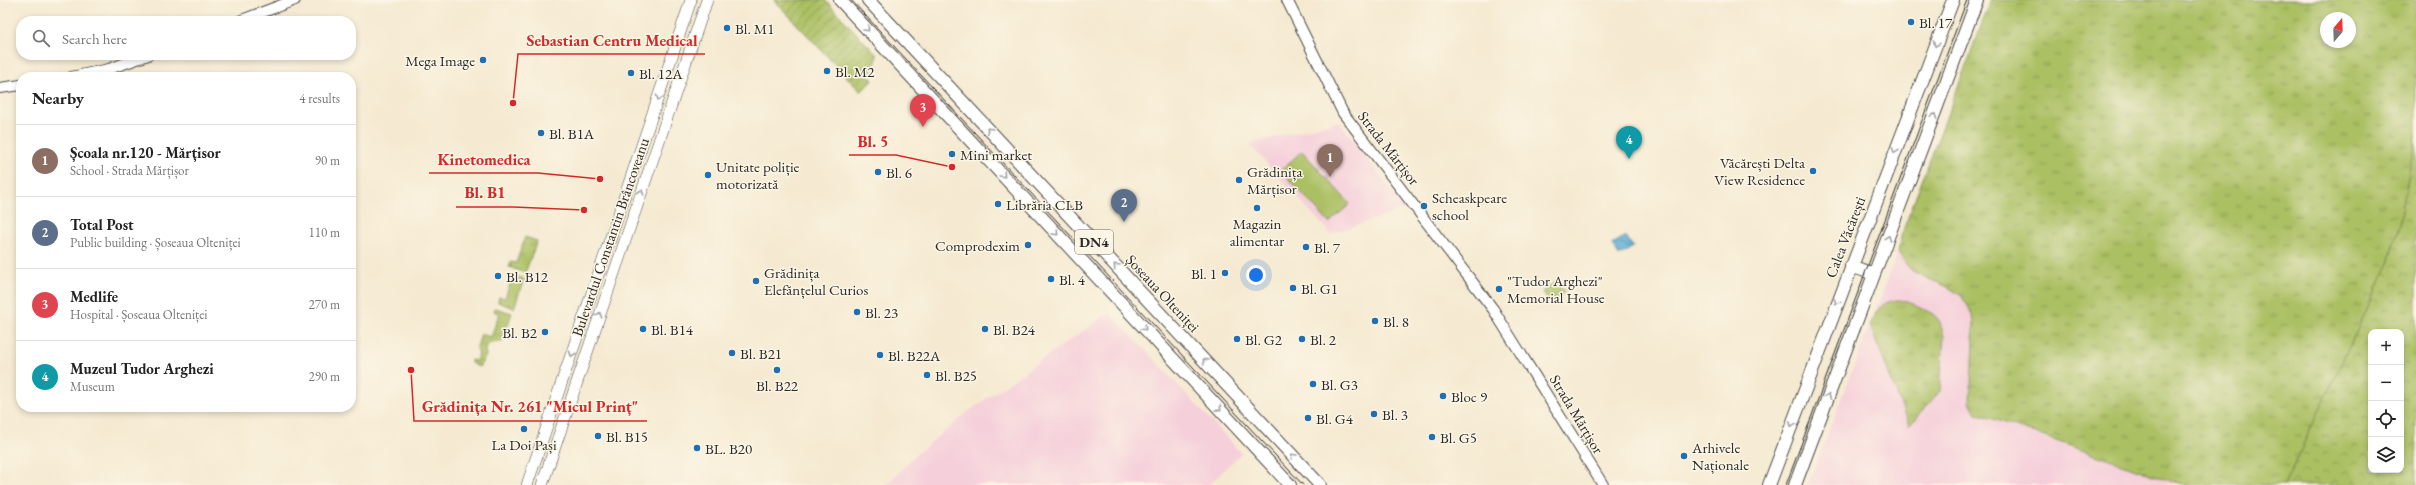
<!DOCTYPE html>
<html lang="en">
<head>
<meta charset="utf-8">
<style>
	:root { --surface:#fff; --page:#f2f2f2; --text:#222; --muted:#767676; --line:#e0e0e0; --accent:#ea580c }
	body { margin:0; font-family:"EB Garamond",serif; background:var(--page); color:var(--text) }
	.controls { position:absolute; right:12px; bottom:12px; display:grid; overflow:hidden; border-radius:8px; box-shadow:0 2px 6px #0003 }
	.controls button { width:36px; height:36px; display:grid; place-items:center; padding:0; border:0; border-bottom:1px solid var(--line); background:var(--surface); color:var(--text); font:20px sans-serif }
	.compass { position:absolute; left:2320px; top:12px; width:36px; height:36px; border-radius:50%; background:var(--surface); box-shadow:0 2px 6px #0003; rotate:19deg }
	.you { position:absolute; left:1256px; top:275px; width:14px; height:14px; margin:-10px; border:3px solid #fff; border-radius:50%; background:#1a73e8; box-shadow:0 0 0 6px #1a73e833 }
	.badge { display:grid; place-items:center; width:26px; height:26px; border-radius:50%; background:var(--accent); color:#fff; font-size:13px; font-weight:700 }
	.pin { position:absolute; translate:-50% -33px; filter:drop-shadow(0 1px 2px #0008) }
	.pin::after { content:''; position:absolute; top:21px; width:14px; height:12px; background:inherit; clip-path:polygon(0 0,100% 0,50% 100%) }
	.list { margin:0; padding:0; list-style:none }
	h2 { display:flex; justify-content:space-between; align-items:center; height:52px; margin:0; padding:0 16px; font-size:17px }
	h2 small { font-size:13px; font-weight:400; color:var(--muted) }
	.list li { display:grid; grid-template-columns:26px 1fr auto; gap:12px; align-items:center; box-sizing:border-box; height:72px; padding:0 16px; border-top:1px solid var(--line) }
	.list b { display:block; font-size:15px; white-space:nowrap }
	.list p { margin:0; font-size:13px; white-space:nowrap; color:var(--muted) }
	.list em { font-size:13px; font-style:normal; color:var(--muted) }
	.icon { flex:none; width:22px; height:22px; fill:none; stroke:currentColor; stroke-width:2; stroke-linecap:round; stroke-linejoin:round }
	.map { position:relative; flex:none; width:2416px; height:485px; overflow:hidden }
	.search { position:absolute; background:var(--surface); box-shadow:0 2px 6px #0003; left:16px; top:16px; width:340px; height:44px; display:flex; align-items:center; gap:10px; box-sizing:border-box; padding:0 14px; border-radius:16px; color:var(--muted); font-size:15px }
	.panel { position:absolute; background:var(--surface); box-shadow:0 2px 6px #0003; left:16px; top:72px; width:340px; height:340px; border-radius:16px }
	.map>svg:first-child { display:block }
	.built { fill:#f5cfda }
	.grass { fill:url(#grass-tufts); stroke:#6b7648; fill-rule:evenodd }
	.park { fill:url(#park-crowns); stroke:#6b7648; fill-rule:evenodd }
	.garden { fill:url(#garden-furrows); stroke:#6b7648 }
	.pitch { fill:#abc064; stroke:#6b7648 }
	.water { fill:url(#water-waves); stroke:#426c80 }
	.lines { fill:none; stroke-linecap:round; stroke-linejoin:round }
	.tertiary-casing { stroke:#494844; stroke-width:12 }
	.secondary-casing { stroke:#494844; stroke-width:12 }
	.primary-casing { stroke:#494844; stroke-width:14 }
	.tertiary { stroke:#fff; stroke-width:10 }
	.secondary { stroke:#fff; stroke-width:11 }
	.primary { stroke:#fff; stroke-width:12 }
	.tram { stroke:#2b2b2b; stroke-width:1 }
	.oneway { stroke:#a0a0a0 }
	.poi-dot { fill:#1f6fb2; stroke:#fcf5e5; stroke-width:1.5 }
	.labels { text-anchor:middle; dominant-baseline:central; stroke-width:3; stroke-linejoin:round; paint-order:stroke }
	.shield { fill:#fcf5e5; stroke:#6a6863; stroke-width:1 }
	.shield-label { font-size:14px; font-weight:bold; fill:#2b2b2b }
	.poi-label { font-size:15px; fill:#2b2b2b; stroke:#fcf5e5; text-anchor:start }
	.street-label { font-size:15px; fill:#2b2b2b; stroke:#fcf5e5 }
	.leader { fill:none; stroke:#d62828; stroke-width:1.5 }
	.callout-dot { fill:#d62828; stroke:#fcf5e5; stroke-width:1.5 }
	.callout-label { font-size:16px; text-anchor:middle; font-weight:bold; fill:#d62828; stroke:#fcf5e5; stroke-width:3; stroke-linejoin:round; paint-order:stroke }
</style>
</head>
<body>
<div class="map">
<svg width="2416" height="485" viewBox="0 0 2416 485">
	<defs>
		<pattern id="grass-tufts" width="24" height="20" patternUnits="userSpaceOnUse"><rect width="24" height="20" fill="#abc064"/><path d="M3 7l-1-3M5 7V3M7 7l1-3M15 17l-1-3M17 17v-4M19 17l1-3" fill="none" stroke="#8b9c53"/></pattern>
		<pattern id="park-crowns" width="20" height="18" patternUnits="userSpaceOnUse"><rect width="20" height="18" fill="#abc064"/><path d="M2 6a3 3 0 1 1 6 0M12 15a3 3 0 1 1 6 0" fill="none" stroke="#8b9c53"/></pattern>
		<pattern id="garden-furrows" width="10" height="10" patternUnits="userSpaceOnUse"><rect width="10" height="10" fill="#abc064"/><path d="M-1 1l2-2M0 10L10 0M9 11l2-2" fill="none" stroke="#8b9c53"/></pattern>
		<pattern id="water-waves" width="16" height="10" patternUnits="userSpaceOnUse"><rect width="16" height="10" fill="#59acd5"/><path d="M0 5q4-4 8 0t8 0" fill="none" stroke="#4a8cad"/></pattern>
	</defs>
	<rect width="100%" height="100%" fill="#fcf5e5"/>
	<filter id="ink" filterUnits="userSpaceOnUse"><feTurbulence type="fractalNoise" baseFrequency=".025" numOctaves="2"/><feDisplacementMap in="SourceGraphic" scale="8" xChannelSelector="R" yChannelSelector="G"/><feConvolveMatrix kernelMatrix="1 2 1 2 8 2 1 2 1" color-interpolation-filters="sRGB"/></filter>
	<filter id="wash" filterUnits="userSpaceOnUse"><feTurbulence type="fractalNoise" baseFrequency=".012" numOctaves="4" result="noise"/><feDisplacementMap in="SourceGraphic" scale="16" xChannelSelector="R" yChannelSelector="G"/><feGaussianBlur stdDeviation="0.9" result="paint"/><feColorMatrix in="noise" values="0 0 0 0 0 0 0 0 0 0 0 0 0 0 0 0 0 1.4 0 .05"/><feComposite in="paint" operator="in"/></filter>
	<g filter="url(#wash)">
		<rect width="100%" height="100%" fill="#f5ead1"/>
		<path class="built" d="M1339,121L1405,209L1331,234L1249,144Z
			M1898,252L1912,270L1954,289L1966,301L1971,310L1974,321L1970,402L2043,438L2181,485H1808Z
			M1110,312L1241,453L1209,485H887L912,458L973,408Z"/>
		<path class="grass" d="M1991,0H2416V135L2400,221L2390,261L2284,485H2181L1976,413L1970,402L1974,321C1963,284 1942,288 1913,271C1907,267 1902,258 1898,252L1902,233ZM2326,18H2350V42H2326Z
			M525,237L537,241L525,273L509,267L511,262L516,263Z
			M513,275L524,279L514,308L498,302L499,297L505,298Z
			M1898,300L1908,301L1934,314L1940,322L1944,336L1940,391L1909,426L1870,325C1876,311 1881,301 1898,300Z
			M495,308L512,313L502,342H491L485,348L486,356L479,367L471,363V360L476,361L479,353L476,350L481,334L491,337L499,314L494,311Z"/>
		<path class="park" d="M2416,135V485H2284L2390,261L2400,221ZM2371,332H2401V470H2371Z"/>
		<path class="garden" d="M774,0H825L877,55L876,62L868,75L873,80L861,92Z"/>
		<path class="pitch" d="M1302,151L1350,204L1329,223L1281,170Z
			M1557,281L1565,292L1550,303L1542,292Z"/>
		<path class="water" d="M1626,236L1633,247L1619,256L1612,244Z"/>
	</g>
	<g filter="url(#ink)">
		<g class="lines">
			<defs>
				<path id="tertiary" d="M1287,0L1343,113L1493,309L1603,485
					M239,21L295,0
					M71,77L109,69L148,55
					M0,88L21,85"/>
				<path id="secondary" d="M527,485L691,0
					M542,485L707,0"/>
				<path id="primary" d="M840,0L1290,485
					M868,0L1320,485
					M1851,266L1874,274
					M1769,485L1953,0
					M1795,485L1977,0"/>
			</defs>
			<use href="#tertiary" class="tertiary-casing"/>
			<use href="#secondary" class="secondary-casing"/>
			<use href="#primary" class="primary-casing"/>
			<use href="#tertiary" class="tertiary"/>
			<use href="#secondary" class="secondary"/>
			<use href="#primary" class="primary"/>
			<path class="tram" d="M851,0L1303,485
				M1786,485L1967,0"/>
		</g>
		<defs><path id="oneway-chevron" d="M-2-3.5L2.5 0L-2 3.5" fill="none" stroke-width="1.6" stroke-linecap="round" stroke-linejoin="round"/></defs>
		<g class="oneway">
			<use href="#oneway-chevron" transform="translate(867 29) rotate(47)"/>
			<use href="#oneway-chevron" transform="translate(1936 44) rotate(111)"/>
			<use href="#oneway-chevron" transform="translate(659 98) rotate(109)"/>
			<use href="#oneway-chevron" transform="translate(1934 116) rotate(-69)"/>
			<use href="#oneway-chevron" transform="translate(989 130) rotate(-133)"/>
			<use href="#oneway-chevron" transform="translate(1895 151) rotate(111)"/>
			<use href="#oneway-chevron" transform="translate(1003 175) rotate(47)"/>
			<use href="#oneway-chevron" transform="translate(641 192) rotate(-71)"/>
			<use href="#oneway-chevron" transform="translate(1056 233) rotate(47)"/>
			<use href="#oneway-chevron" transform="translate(1888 238) rotate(-69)"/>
			<use href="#oneway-chevron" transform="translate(1116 266) rotate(-133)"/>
			<use href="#oneway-chevron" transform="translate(1837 302) rotate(111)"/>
			<use href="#oneway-chevron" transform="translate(599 315) rotate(-71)"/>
			<use href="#oneway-chevron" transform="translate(1144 328) rotate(47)"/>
			<use href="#oneway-chevron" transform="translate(572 354) rotate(109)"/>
			<use href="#oneway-chevron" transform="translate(1205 361) rotate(-133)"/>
			<use href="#oneway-chevron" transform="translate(1828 396) rotate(-69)"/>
			<use href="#oneway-chevron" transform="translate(1219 409) rotate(47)"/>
			<use href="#oneway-chevron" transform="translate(1792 424) rotate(111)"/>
			<use href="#oneway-chevron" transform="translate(1293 456) rotate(-133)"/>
		</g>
	</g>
	<g class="poi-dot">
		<circle cx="1911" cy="22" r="4"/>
		<circle cx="727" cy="28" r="4"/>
		<circle cx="483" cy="60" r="4"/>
		<circle cx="827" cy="71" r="4"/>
		<circle cx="631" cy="73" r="4"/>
		<circle cx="541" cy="133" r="4"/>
		<circle cx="952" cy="154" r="4"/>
		<circle cx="1813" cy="171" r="4"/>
		<circle cx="878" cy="172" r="4"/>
		<circle cx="708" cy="175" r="4"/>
		<circle cx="1239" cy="180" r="4"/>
		<circle cx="998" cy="204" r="4"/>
		<circle cx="1424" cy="206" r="4"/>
		<circle cx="1257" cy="208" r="4"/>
		<circle cx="1028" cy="245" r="4"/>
		<circle cx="1306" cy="247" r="4"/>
		<circle cx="1225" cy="273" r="4"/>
		<circle cx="498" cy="276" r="4"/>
		<circle cx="1051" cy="279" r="4"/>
		<circle cx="756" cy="281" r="4"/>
		<circle cx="1293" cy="288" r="4"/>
		<circle cx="1499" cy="289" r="4"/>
		<circle cx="857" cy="312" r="4"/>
		<circle cx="1375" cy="321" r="4"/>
		<circle cx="643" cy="329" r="4"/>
		<circle cx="985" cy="329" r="4"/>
		<circle cx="545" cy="332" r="4"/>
		<circle cx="1237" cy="339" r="4"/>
		<circle cx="1302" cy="339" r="4"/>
		<circle cx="732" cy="353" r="4"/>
		<circle cx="880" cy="355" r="4"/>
		<circle cx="777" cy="370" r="4"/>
		<circle cx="927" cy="375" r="4"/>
		<circle cx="1313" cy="384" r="4"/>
		<circle cx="1443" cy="396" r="4"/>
		<circle cx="1374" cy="414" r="4"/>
		<circle cx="1308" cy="418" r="4"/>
		<circle cx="524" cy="429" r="4"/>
		<circle cx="598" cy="436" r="4"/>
		<circle cx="1432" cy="437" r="4"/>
		<circle cx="697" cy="448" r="4"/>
		<circle cx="1684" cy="456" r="4"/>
	</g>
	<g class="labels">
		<rect class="shield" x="1075" y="230" width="38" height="24" rx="3"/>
		<g class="shield-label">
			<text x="1094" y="242">DN4</text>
		</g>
		<g class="poi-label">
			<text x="1919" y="22">Bl. 17</text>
			<text x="735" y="28">Bl. M1</text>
			<text x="475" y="60" text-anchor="end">Mega Image</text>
			<text x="835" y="71">Bl. M2</text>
			<text x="639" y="73">Bl. 12A</text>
			<text x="549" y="133">Bl. B1A</text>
			<text x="960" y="154">Mini market</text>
			<text x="1805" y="162" text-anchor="end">Văcărești Delta<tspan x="1805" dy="17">View Residence</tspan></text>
			<text x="716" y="166">Unitate poliție<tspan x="716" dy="17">motorizată</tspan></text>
			<text x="1247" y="171">Grădinița<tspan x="1247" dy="17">Mărțisor</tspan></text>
			<text x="886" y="172">Bl. 6</text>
			<text x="1432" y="197">Scheaskpeare<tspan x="1432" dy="17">school</tspan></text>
			<text x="1006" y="204">Librăria CLB</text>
			<text x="1257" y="223" text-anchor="middle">Magazin<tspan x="1257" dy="17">alimentar</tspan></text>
			<text x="1020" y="245" text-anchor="end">Comprodexim</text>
			<text x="1314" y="247">Bl. 7</text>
			<text x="764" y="272">Grădinița<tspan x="764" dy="17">Elefănțelul Curios</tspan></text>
			<text x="1217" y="273" text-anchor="end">Bl. 1</text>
			<text x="506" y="276">Bl. B12</text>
			<text x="1059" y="279">Bl. 4</text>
			<text x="1507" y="280">"Tudor Arghezi"<tspan x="1507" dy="17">Memorial House</tspan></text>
			<text x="1301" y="288">Bl. G1</text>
			<text x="865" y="312">Bl. 23</text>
			<text x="1383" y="321">Bl. 8</text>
			<text x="651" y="329">Bl. B14</text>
			<text x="993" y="329">Bl. B24</text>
			<text x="537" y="332" text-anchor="end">Bl. B2</text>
			<text x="1245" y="339">Bl. G2</text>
			<text x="1310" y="339">Bl. 2</text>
			<text x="740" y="353">Bl. B21</text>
			<text x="888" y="355">Bl. B22A</text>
			<text x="935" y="375">Bl. B25</text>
			<text x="1321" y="384">Bl. G3</text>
			<text x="777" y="385" text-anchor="middle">Bl. B22</text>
			<text x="1451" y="396">Bloc 9</text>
			<text x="1382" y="414">Bl. 3</text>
			<text x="1316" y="418">Bl. G4</text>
			<text x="606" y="436">Bl. B15</text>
			<text x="1440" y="437">Bl. G5</text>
			<text x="524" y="444" text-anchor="middle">La Doi Pași</text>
			<text x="1692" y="447">Arhivele<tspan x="1692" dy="17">Naționale</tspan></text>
			<text x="705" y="448">BL. B20</text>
		</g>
		<g class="street-label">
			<text transform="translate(1389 148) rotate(52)">Strada Mărțișor</text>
			<text transform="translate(610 237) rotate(-71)">Bulevardul Constantin Brâncoveanu</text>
			<text transform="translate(1845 237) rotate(-69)">Calea Văcărești</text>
			<text transform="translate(1163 293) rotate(47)">Șoseaua Olteniței</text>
			<text transform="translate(1577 414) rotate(59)">Strada Mărțișor</text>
		</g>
	</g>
	<path class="leader" d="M513 103L518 54H705M952 167L896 155H849M600 179L538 173H429M584 210L513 207H456M411 370L414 421H647"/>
	<g class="callout-dot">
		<circle cx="513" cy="103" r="4"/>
		<circle cx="952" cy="167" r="4"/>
		<circle cx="600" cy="179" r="4"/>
		<circle cx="584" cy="210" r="4"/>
		<circle cx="411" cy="370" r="4"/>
	</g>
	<g class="callout-label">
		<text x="612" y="46">Sebastian Centru Medical</text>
		<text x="873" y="147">Bl. 5</text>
		<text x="484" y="165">Kinetomedica</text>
		<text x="485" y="198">Bl. B1</text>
		<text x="530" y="412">Grădinița Nr. 261 "Micul Prinț"</text>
	</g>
</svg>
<div class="controls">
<button>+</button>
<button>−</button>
<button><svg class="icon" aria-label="locate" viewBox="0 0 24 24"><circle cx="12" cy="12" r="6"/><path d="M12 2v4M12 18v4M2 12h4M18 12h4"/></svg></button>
<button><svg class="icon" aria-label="layers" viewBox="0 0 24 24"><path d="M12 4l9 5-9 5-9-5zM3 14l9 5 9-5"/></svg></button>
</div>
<svg class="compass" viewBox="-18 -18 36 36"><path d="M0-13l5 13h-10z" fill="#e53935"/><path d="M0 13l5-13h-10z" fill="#767676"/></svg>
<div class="you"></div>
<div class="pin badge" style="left:1330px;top:177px;background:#8d6e63">1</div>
<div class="pin badge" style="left:1124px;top:222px;background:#5c6f8a">2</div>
<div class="pin badge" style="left:923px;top:127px;background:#e0444e">3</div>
<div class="pin badge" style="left:1629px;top:159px;background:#0f9aa8">4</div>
<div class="search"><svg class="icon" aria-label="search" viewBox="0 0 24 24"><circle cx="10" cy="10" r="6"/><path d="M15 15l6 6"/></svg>Search here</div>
<section class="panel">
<h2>Nearby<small>4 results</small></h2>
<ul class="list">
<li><span class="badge" style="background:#8d6e63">1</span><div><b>Școala nr.120 - Mărțisor</b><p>School · Strada Mărțișor</p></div><em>90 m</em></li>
<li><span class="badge" style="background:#5c6f8a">2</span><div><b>Total Post</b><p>Public building · Șoseaua Olteniței</p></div><em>110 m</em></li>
<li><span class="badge" style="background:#e0444e">3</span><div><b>Medlife</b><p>Hospital · Șoseaua Olteniței</p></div><em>270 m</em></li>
<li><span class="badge" style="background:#0f9aa8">4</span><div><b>Muzeul Tudor Arghezi</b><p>Museum</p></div><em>290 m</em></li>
</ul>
</section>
</div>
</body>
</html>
